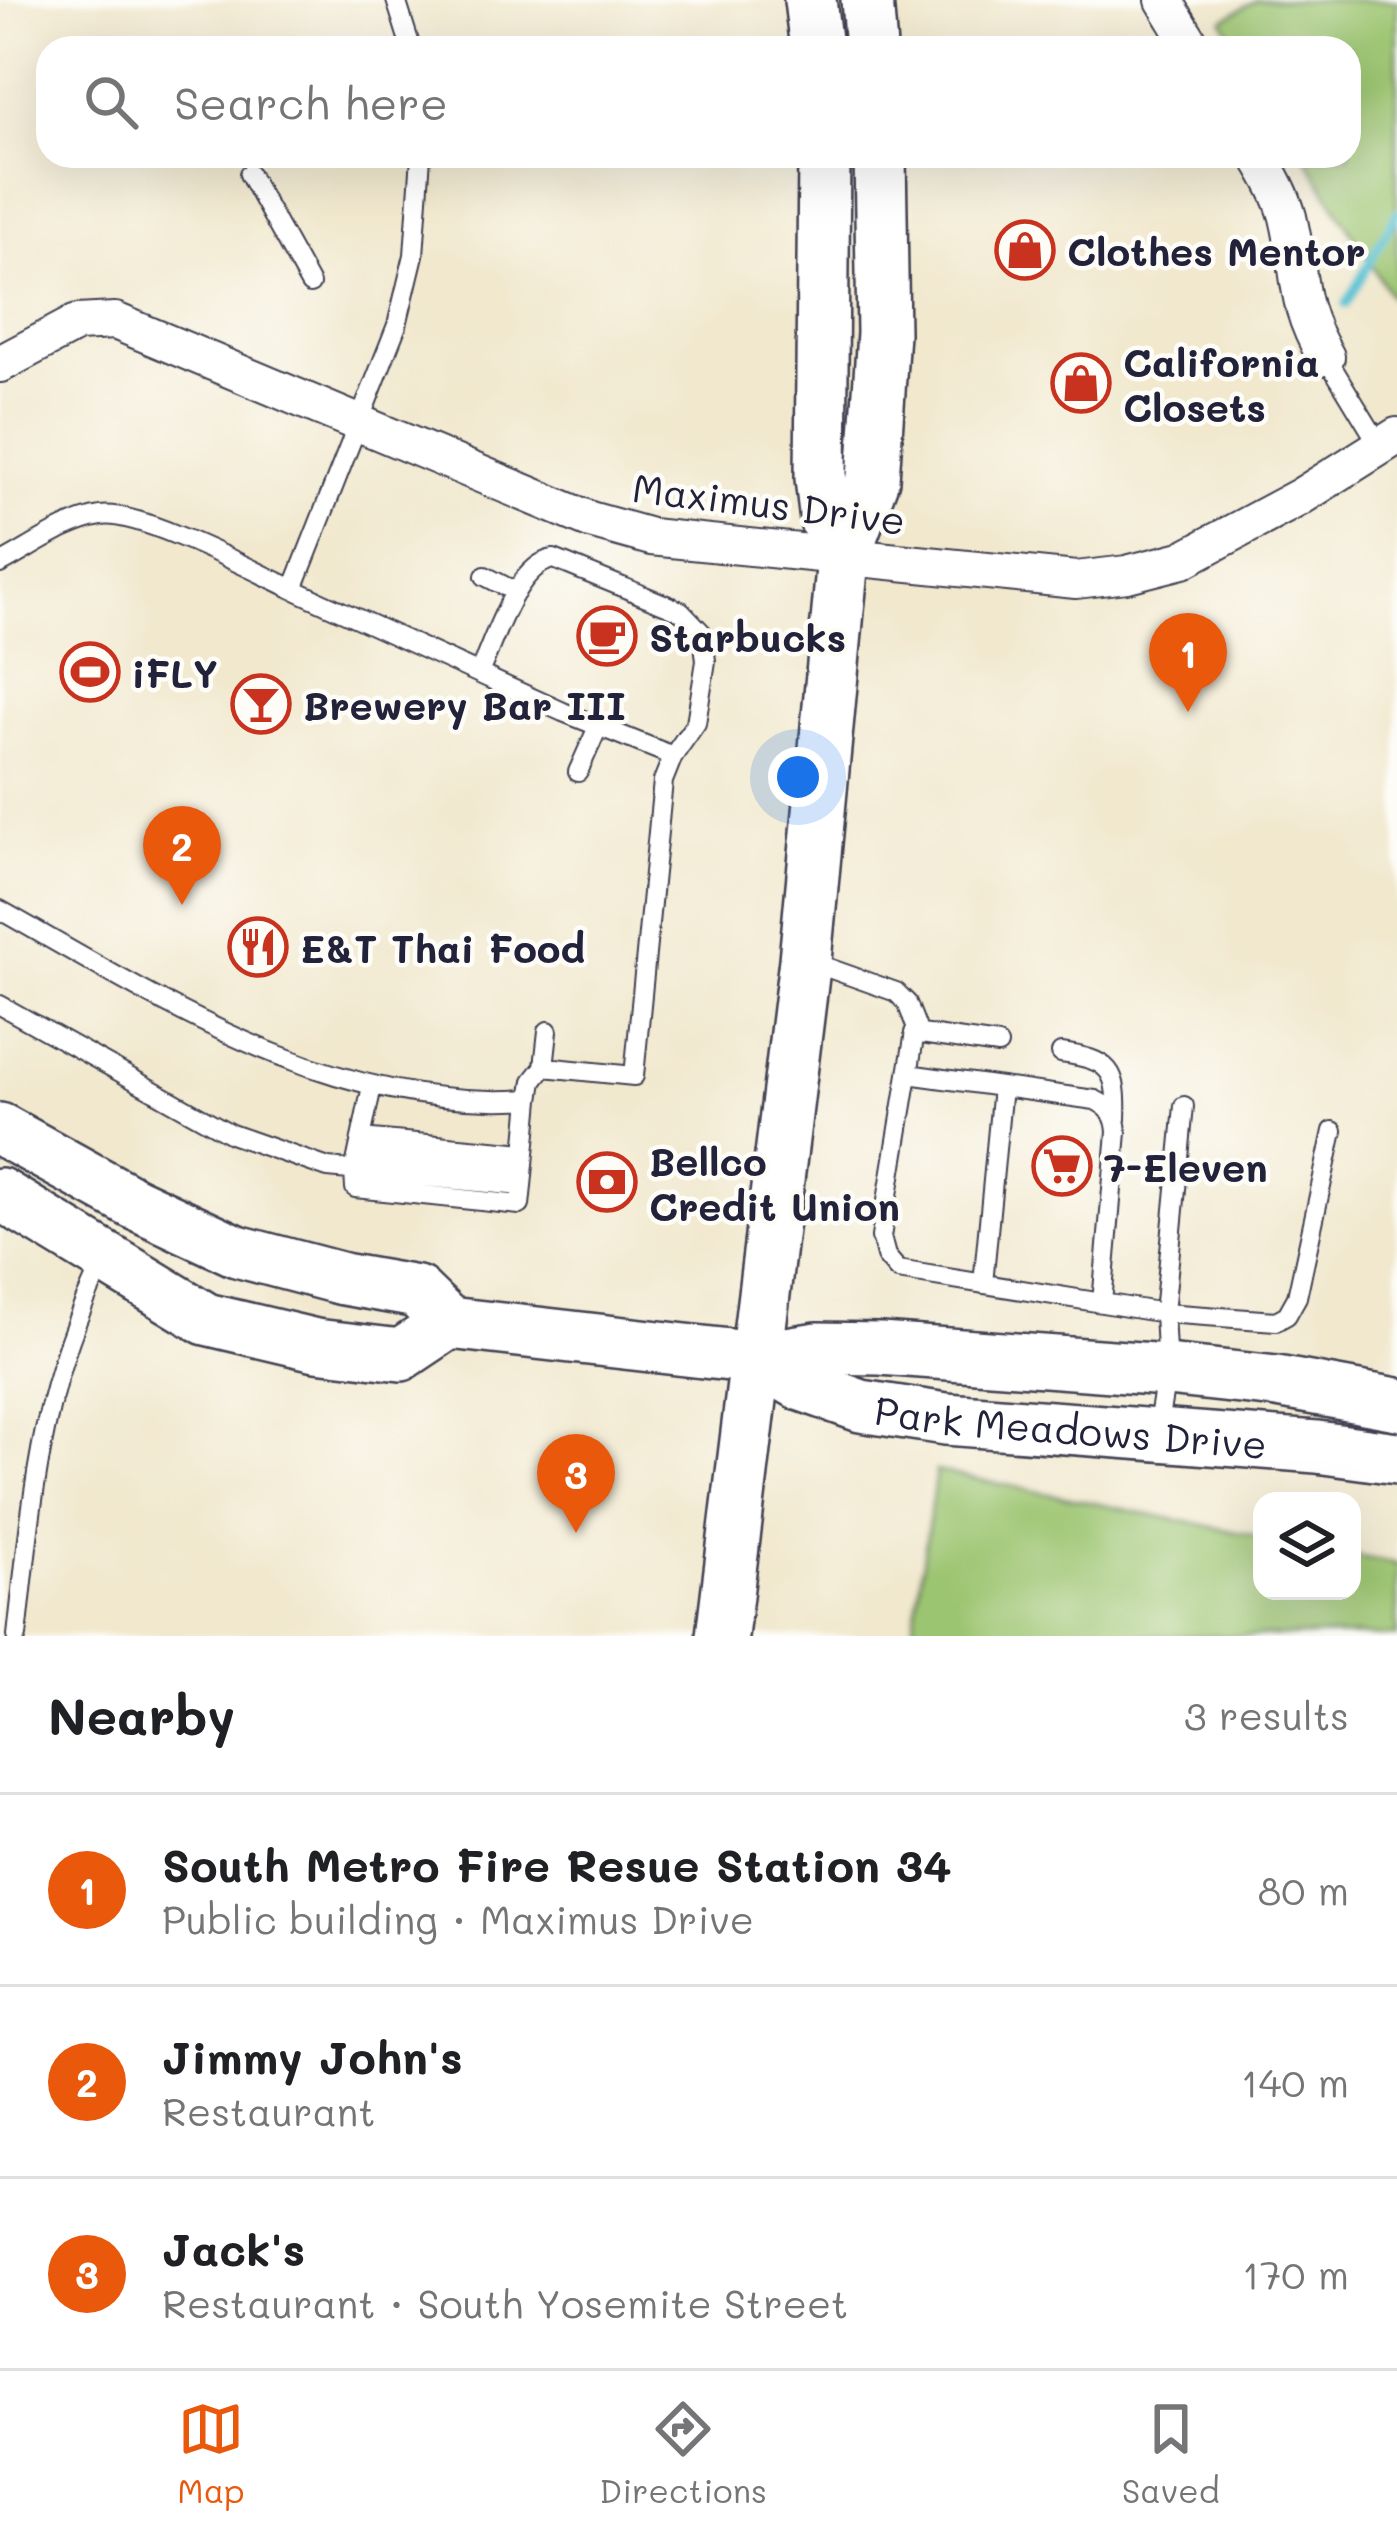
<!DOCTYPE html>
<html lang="en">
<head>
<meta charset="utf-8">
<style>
	:root { --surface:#fff; --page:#f2f2f2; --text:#202124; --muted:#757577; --line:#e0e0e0; --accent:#ea580c }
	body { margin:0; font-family:Mali,sans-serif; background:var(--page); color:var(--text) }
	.controls { position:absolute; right:36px; bottom:36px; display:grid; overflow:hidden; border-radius:24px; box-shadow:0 12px 48px #0002 }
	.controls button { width:108px; height:108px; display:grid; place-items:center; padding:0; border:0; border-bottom:3px solid var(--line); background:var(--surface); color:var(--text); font:60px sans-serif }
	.you { position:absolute; left:798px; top:777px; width:42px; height:42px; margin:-30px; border:9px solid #fff; border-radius:50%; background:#1a73e8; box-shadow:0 0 0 18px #1a73e833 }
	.badge { display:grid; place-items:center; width:78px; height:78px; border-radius:50%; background:var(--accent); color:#fff; font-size:39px; font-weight:700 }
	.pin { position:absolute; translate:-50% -99px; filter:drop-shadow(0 3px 6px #0008) }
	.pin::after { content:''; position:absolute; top:63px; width:42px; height:36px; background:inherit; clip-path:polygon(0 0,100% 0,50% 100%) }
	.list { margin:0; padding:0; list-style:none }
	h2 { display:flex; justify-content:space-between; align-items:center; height:156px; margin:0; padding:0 48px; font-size:51px }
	h2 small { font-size:39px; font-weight:400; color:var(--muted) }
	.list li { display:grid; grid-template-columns:78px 1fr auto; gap:36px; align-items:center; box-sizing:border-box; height:192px; padding:0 48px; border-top:3px solid var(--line) }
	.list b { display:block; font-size:45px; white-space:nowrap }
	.list p { margin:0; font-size:39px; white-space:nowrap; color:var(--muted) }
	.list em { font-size:39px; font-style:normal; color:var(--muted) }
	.icon { flex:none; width:66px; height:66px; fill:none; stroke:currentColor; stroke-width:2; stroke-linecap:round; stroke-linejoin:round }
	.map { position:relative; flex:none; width:1397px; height:1636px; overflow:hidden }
	.search { position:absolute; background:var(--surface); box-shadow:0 12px 48px #0002; left:36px; right:36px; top:36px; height:132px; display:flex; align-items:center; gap:30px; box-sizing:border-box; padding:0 42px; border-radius:36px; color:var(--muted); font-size:45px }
	.sheet { height:732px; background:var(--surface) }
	nav { display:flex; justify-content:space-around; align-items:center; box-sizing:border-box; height:168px; border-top:3px solid var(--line); background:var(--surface); font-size:33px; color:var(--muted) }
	nav a { display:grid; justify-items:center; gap:6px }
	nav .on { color:var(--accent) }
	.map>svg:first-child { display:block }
	.green { fill:#9cc571; stroke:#5f7456; stroke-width:3 }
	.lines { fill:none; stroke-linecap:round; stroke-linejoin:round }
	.stream { stroke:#57c1d3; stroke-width:9 }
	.service-casing { stroke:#414051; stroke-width:22 }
	.minor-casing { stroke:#414051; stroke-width:40 }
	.secondary-casing { stroke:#414051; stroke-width:56 }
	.service { stroke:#fff; stroke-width:18 }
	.minor { stroke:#fff; stroke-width:36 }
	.secondary { stroke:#fff; stroke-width:51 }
	.labels { text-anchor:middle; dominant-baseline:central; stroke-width:9; stroke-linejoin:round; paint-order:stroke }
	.poi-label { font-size:39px; font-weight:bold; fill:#22223b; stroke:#fdfcf7; text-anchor:start }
	.street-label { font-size:39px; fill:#22223b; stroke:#fdfcf7 }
</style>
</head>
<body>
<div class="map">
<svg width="1397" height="1636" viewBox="0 0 1397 1636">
	<rect width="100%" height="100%" fill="#fdfcf7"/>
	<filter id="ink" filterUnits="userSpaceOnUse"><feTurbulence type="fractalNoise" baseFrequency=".00833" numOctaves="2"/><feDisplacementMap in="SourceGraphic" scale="24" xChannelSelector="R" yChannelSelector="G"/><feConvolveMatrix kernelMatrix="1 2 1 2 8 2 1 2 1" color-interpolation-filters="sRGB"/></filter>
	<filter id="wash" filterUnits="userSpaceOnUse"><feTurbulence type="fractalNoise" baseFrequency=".004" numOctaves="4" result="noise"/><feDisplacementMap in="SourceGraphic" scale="48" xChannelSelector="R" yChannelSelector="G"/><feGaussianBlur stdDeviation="2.7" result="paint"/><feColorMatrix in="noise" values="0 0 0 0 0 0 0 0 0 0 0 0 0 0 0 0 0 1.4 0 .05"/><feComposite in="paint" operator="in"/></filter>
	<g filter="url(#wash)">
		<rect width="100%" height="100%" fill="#f1e8ce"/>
		<path class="green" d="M1256,0H1397V307L1305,156H1349V48H1239L1223,20Z
			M936,1471L1262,1537V1591H1352V1555L1397,1564V1636H912Z"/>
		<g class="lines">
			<path class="stream" d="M1346,304L1397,213"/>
		</g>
	</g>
	<g filter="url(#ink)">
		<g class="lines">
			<defs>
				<path id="service" d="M396,0L411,48
					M421,156L414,255L397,325L293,589L563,712L673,756
					M249,174L310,284
					M1326,357L1380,446
					M0,564C31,548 67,521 101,516C139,510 254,571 293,589
					M485,576L516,592
					M479,673C494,641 516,564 554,559L681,611L703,634L706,661L696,723L673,756L663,781L634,1076L544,1067
					M578,772L598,727
					M0,910C165,1003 332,1113 530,1099
					M806,960L896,992L907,1003L916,1026L881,1237L886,1256L898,1270L1164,1313L1276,1321L1287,1315L1297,1297L1333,1131
					M0,1005L231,1134L328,1168L522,1186L530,1099L533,1081L544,1067L548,1031
					M914,1033L998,1045
					M1061,1053C1110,1060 1118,1069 1116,1119
					M908,1074L1095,1100C1110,1107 1116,1116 1117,1132L1102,1303
					M372,1086L354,1172L355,1188L520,1205L522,1186
					M361,1138L524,1153
					M358,1154L523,1168
					M983,1284L1002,1087
					M1157,1430L1167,1370L1164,1313L1184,1106
					M17,1636C32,1502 40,1384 104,1261"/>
				<path id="minor" d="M1164,0L1193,48
					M1259,156C1271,176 1282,195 1288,217C1302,275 1293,301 1326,357
					M0,364L77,323L115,321L590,520L651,537L1076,580L1127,574L1182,560L1300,497L1397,436"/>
				<g id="secondary">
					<path d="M810,0L816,48"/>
					<path d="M867,0L871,48"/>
					<path d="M824,156L821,478L826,521L843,558"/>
					<path d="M0,1129L134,1203L237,1251L343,1279L417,1292L449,1323L756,1358L818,1348L880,1349L1167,1370L1277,1382L1397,1404"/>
					<path d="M0,1194L206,1319L316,1345L401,1355L449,1323"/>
					<path id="s1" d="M756,1358L802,1385L861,1406L946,1419L1317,1447L1397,1458"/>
					<path d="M722,1636L805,960L843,558L873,479L883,333L880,156"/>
				</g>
			</defs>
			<use href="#service" class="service-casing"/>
			<use href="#minor" class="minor-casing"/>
			<use href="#secondary" class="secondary-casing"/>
			<use href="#service" class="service"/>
			<use href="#minor" class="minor"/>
			<use href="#secondary" class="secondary"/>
		</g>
	</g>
	<defs>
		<symbol id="shop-ring" viewBox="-11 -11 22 22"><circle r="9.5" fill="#fdfcf7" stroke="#c8321e" stroke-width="1.5"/><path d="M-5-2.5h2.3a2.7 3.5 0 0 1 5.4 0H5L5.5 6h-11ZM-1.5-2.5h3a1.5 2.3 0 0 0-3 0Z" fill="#c8321e"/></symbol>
		<symbol id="cafe-ring" viewBox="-11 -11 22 22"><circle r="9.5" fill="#fdfcf7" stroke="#c8321e" stroke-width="1.5"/><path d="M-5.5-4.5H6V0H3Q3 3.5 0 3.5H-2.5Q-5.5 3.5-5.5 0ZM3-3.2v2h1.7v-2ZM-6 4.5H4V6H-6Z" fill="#c8321e"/></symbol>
		<symbol id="stadium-ring" viewBox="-11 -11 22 22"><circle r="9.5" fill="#fdfcf7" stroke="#c8321e" stroke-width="1.5"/><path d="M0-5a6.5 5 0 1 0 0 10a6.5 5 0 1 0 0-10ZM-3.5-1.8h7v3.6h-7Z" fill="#c8321e"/></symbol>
		<symbol id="bar-ring" viewBox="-11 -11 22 22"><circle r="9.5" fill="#fdfcf7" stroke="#c8321e" stroke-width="1.5"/><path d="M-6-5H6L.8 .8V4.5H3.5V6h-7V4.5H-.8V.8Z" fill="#c8321e"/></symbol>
		<symbol id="restaurant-ring" viewBox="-11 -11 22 22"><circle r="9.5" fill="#fdfcf7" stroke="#c8321e" stroke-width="1.5"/><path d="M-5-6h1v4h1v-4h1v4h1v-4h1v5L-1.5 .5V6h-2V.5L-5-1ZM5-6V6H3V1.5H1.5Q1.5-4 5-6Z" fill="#c8321e"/></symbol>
		<symbol id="supermarket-ring" viewBox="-11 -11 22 22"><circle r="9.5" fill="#fdfcf7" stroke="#c8321e" stroke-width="1.5"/><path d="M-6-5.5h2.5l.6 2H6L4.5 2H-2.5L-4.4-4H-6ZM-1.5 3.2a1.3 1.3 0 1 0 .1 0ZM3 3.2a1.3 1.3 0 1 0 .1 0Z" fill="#c8321e"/></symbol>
		<symbol id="bank-ring" viewBox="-11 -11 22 22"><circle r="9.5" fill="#fdfcf7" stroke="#c8321e" stroke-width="1.5"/><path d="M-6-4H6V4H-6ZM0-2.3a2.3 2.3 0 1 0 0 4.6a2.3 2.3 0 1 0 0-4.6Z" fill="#c8321e"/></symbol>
	</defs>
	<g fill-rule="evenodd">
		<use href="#shop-ring" x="992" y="217" width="66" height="66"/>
		<use href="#shop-ring" x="1048" y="350" width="66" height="66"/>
		<use href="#cafe-ring" x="574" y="603" width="66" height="66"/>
		<use href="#stadium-ring" x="57" y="639" width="66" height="66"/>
		<use href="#bar-ring" x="228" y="671" width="66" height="66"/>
		<use href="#restaurant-ring" x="225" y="914" width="66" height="66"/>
		<use href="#supermarket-ring" x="1029" y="1133" width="66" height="66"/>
		<use href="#bank-ring" x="574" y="1149" width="66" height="66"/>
	</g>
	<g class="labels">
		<g class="poi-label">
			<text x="1067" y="250">Clothes Mentor</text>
			<text x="1123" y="361">California<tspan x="1123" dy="45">Closets</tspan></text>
			<text x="649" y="636">Starbucks</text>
			<text x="132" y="672">iFLY</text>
			<text x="303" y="704">Brewery Bar III</text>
			<text x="300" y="947">E&amp;T Thai Food</text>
			<text x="649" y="1160">Bellco<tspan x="649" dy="45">Credit Union</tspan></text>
			<text x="1104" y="1166">7-Eleven</text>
		</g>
		<g class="street-label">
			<text transform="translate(769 503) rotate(7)">Maximus Drive</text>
			<text stroke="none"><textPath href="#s1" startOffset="327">Park Meadows Drive</textPath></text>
		</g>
	</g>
</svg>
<div class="controls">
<button><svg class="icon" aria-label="layers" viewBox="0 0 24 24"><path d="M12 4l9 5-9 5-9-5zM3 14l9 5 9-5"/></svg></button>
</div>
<div class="you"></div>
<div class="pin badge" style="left:1188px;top:712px">1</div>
<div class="pin badge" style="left:182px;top:905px">2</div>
<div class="pin badge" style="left:576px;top:1533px">3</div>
<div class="search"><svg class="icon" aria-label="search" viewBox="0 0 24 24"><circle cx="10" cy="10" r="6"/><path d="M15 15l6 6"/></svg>Search here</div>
</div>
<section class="sheet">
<h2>Nearby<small>3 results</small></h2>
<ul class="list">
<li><span class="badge">1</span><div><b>South Metro Fire Resue Station 34</b><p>Public building · Maximus Drive</p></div><em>80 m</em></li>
<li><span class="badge">2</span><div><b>Jimmy John's</b><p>Restaurant</p></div><em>140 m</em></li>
<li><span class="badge">3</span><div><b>Jack's</b><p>Restaurant · South Yosemite Street</p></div><em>170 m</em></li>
</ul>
</section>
<nav>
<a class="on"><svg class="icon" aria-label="map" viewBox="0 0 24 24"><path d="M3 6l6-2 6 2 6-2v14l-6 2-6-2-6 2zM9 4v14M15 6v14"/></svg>Map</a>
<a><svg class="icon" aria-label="directions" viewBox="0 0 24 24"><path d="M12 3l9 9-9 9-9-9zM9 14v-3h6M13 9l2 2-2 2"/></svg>Directions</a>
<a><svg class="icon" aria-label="saved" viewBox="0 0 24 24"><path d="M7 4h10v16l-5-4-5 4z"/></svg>Saved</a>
</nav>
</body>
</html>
